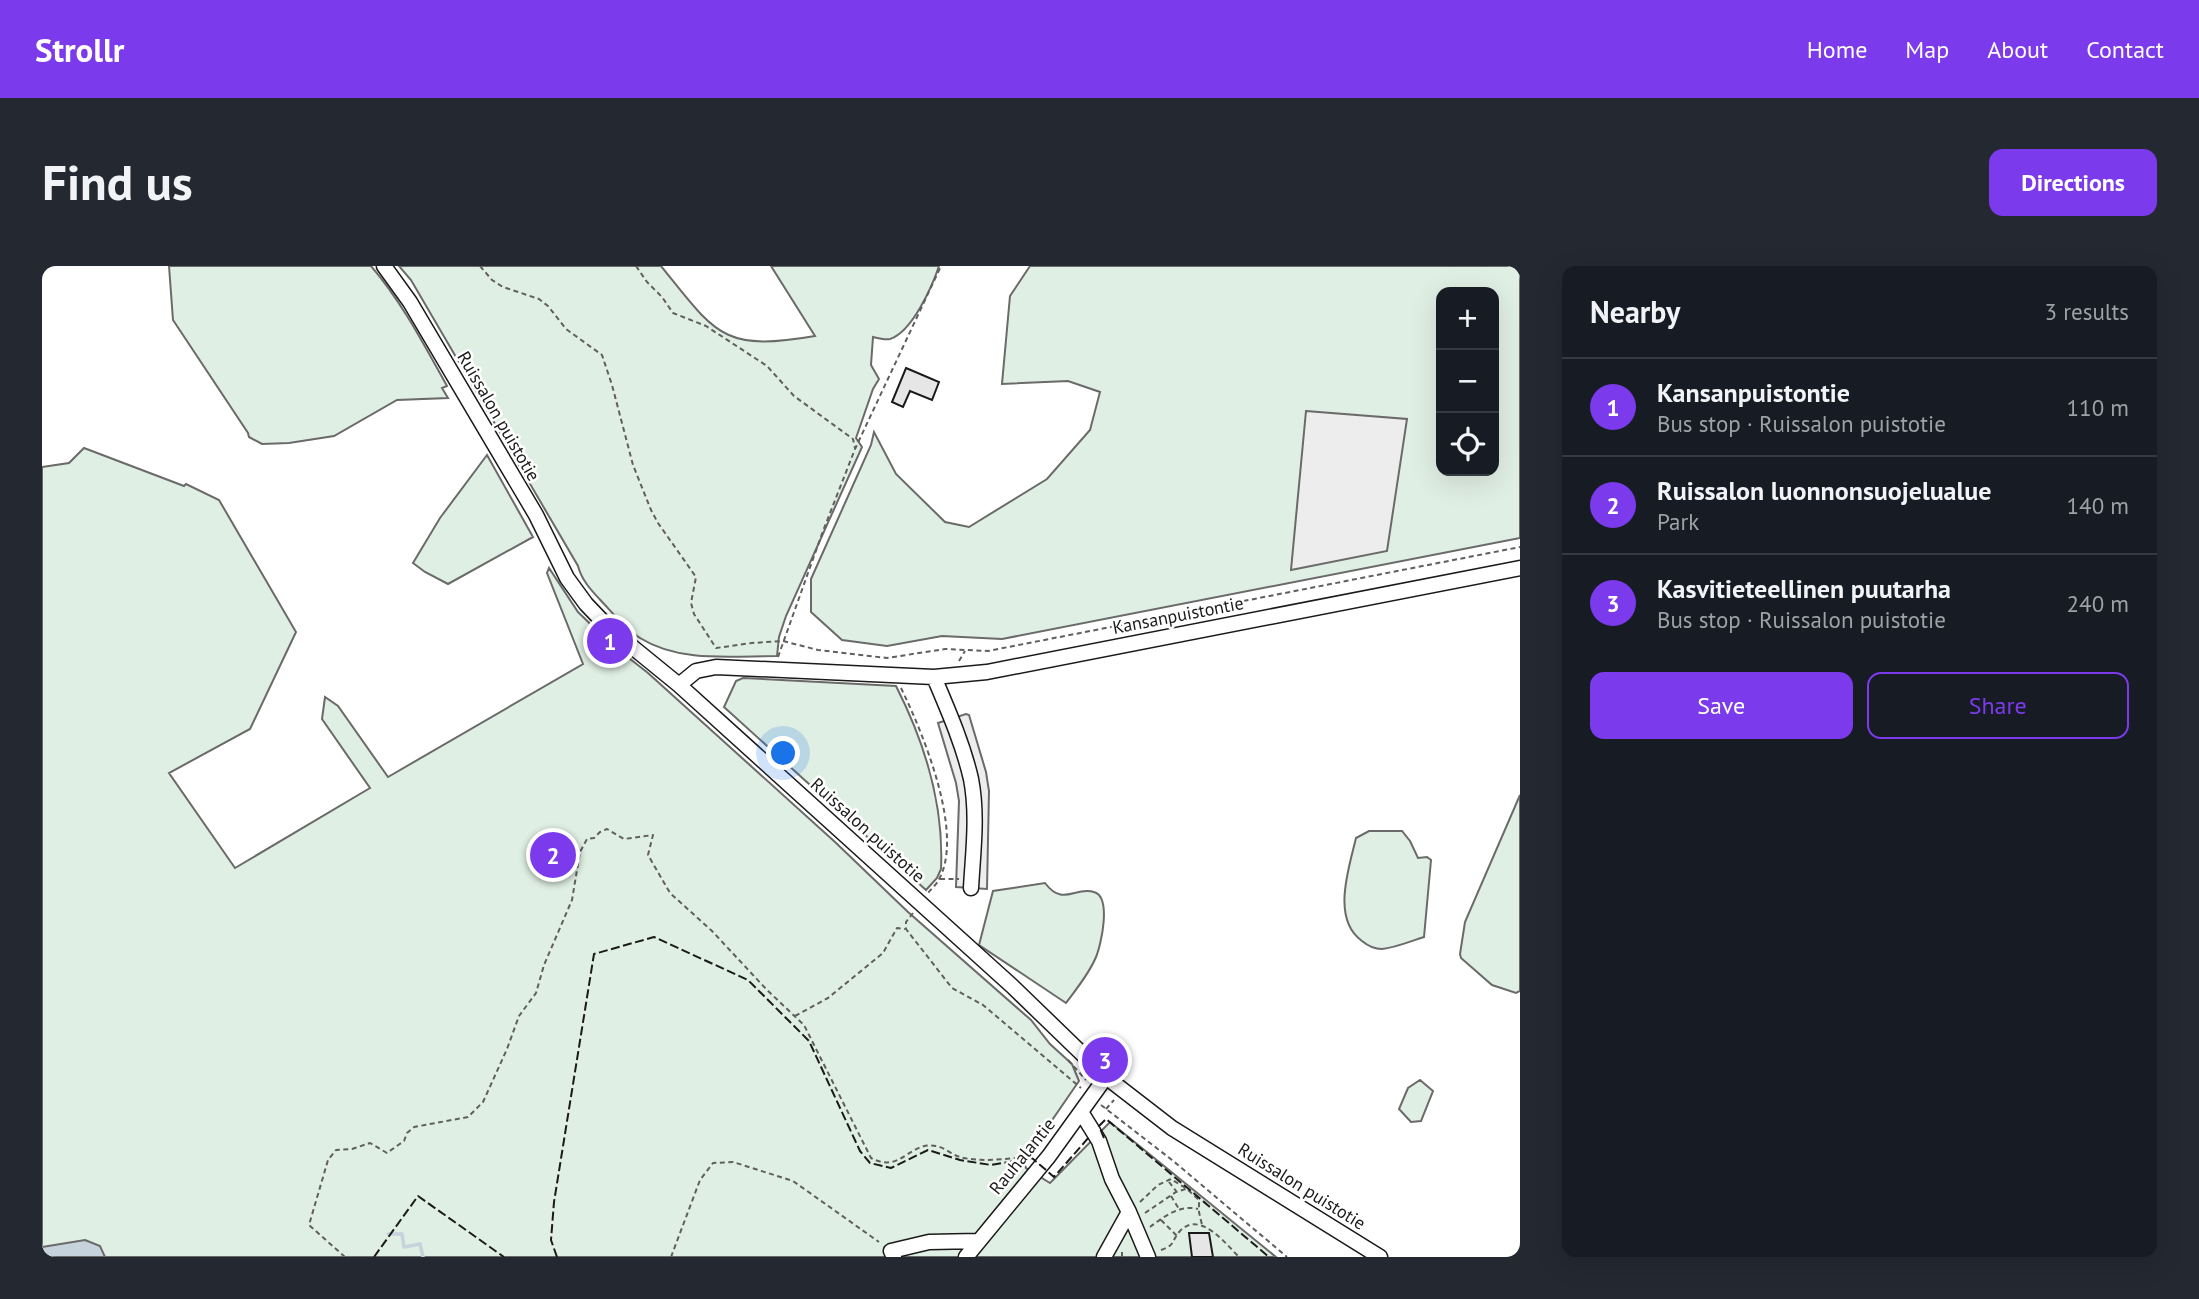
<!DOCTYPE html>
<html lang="en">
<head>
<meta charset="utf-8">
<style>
	:root { --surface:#171b24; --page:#242831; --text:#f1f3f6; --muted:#9ea1a6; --line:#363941; --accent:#7c3aed }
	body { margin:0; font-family:"PT Sans",sans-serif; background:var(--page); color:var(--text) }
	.controls { position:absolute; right:21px; top:21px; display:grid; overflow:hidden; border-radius:14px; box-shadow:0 7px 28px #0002 }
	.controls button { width:63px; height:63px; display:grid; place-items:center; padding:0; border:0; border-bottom:2px solid var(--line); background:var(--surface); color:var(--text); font:35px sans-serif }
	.you { position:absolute; left:742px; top:488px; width:24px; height:24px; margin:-18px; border:5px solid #fff; border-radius:50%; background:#1a73e8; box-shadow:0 0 0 10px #1a73e833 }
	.badge { display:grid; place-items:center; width:46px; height:46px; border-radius:50%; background:var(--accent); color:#fff; font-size:23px; font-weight:700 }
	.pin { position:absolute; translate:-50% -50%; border:4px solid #fff; box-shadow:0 2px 7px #0006 }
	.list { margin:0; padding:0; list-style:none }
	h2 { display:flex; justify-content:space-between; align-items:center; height:91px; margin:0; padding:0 28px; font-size:30px }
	h2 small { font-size:23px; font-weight:400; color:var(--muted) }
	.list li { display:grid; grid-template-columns:46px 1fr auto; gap:21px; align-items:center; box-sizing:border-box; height:98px; padding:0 28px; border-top:2px solid var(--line) }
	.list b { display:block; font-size:26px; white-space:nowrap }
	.list p { margin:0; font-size:23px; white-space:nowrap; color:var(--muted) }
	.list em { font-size:23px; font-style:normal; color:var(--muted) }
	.actions { display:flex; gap:14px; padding:21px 28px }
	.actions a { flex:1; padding:16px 0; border:2px solid var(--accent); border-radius:14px; text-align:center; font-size:24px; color:var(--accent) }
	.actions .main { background:var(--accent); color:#fff }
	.icon { flex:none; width:38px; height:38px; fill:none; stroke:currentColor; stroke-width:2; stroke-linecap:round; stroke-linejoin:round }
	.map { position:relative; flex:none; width:1478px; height:991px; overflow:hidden; border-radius:14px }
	header { display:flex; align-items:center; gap:42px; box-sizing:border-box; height:98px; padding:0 35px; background:var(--accent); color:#fff }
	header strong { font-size:33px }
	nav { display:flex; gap:38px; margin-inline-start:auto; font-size:24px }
	.intro { display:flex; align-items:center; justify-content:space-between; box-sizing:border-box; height:168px; padding:0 42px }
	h1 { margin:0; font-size:49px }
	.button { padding:18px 32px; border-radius:14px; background:var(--accent); color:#fff; font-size:24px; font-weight:700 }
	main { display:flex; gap:42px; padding:0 42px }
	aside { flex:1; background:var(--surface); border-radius:14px; box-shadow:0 7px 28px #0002 }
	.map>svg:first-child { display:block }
	.green { fill:#e0efe3; stroke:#6a6a6a; stroke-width:2; fill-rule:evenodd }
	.parking { fill:#ededed; stroke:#6a6a6a; stroke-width:2 }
	.water { fill:#c6d2dc; stroke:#6a6a6a; stroke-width:2 }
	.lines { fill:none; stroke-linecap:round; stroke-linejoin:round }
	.stream { stroke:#c6d2dc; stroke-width:3.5 }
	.building { fill:#e6e6e6; stroke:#1a1a1a; stroke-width:2 }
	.minor-casing { stroke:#1a1a1a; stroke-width:17 }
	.path { stroke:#5f5f5f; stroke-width:2; stroke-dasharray:5 3.5; stroke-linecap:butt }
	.minor { stroke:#fff; stroke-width:14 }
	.fence { stroke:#1a1a1a; stroke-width:2; stroke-dasharray:9 3.5; stroke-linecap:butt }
	.labels { text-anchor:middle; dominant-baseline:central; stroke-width:5; stroke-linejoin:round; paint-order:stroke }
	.street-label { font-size:18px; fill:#1a1a1a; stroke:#fff }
</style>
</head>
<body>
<header>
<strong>Strollr</strong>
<nav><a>Home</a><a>Map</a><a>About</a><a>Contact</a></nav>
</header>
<div class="intro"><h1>Find us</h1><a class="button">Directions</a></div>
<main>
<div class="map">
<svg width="1478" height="991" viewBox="0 0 1478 991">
	<rect width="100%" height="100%" fill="#fff"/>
	<path class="green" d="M127,0H329C360,36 382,79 405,120L400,122L406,132L355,134L292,170L247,177L220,178L207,171L206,167L131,54Z
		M357,0H619C674,68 680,86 773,70L729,0H897C890,21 870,66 848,73C844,74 835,72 831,71L829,99L837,113L831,123L814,172L820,181L744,350L737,371L735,390C690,390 638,397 598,372C585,364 574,351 563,339C552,327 540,316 536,300L369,14Z
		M988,0H1478V272L960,373L900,370L845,380L800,374L769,346V313L829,179L832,166L854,208L903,256L927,261L1005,213L1048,164L1058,126L1026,115L960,118L968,30ZM1399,26H1452V205H1399Z
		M42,182L142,220L144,218L177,234L254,366L208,463L127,507L193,602L328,522L280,453L283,431L296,440L346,511L541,398L505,307L507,302L536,346L569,378L606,407L793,576L866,646L989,754L1008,778L1030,798L1037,815L982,895L984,902L1008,917L1068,856L1234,991H0V201L27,197Z
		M445,189L491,271L406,318L383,306L371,297L398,252Z
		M701,412L854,420C883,477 902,538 899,603L895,612L884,624L682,441L694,415Z
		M1478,529V725L1474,727L1450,719L1419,692L1418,688L1423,656Z
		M1327,565H1360L1368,575L1376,592L1385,591L1389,594L1382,671C1369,675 1353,682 1340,683C1332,683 1326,680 1320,675C1289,653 1307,602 1314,572Z
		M1003,617C1021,641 1033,620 1052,626C1070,631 1059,679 1054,691C1047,708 1035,722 1024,737L937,679L951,625Z
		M1378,814L1391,825L1379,855L1369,856L1357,843L1366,822Z"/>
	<path class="parking" d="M1264,145L1365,153L1345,285L1249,304Z
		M924,448L927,449L944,506L947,525L945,623L914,621L917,535L914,517L896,457Z"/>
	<path class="water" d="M43,974L58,980L63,991H0V981Z"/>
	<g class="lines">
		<path class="stream" d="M346,968H360L362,981L378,978L381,991"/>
	</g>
	<path class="building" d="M864,102L897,116L890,134L868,125L861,141L850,136Z
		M1147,967H1167L1171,991H1150Z"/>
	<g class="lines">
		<defs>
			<path id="minor" d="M342,0L368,36L494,249L525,312L544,338L567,362L637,419L970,720L1064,811L1130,862L1338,991
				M892,411C906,444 921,478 929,513C936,549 931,586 929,622
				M637,419L654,405L674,401L892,411L945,406L1478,302
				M1039,846L1057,875L1070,913L1087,946L1106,991
				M852,991L849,985L887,976L936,975
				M924,991L1007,890L1064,811
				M1062,991L1087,946"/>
		</defs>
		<use href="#minor" class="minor-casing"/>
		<path class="path" d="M438,0L450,14L461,21L497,33L506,40L524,63L560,89L570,119L591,199L609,244L616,257L654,311L649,337L652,348L674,382L710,377L741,375L776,384L845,392L903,383L946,385L1478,281
			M594,0L605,16L620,31L631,47L664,60L725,100L752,130L811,173L813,182
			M736,391L781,265L813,183L899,0
			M917,395L923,385
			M859,422C880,465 924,569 896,615C894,619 889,623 886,627
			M898,613H917
			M871,647L864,656V663L910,722L941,739L1039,822
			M753,750L786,732L841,687L855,662L863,663
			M1026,794L1044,814
			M1059,839L1130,894L1245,991
			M1064,843L1072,834
			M1127,916L1134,925
			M1129,930L1137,943
			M1098,936L1116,919L1129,913L1145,923L1157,934V946L1160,959
			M1103,947L1134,926L1144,923
			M1119,954L1135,970
			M1108,961C1121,951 1139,938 1156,943
			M1119,984C1134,979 1129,975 1138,965C1158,944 1184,978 1197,991
			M303,991L267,959L286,894L294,884L310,883L328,877L345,887L362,875L365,867L372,861L426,851L441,836L465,783L477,750L494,727L502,699L530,634L538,586L545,573L552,572L558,566L565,563L582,573L611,569L606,589L628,627L670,665L725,724L762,759L829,892C859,908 867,875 894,880C902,881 910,889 918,891C940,897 966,892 989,891
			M629,991L658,914L671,897L691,896L751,915L837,976
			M1080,991V985"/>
		<use href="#minor" class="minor"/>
		<path class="fence" d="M1062,872L1057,860L1064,853L1227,991
			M332,991L376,930L462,991
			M515,991L509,974L512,936L552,688L612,671L706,714L767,775L818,885L828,897L849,902L886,884L918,894L949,899L990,892L1012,911L1048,870"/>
	</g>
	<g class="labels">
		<g class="street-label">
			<text transform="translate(457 150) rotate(60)">Ruissalon puistotie</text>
			<text transform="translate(1136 349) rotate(-11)">Kansanpuistontie</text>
			<text transform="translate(826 564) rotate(42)">Ruissalon puistotie</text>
			<text transform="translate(980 890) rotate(-51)">Rauhalantie</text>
			<text transform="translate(1260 920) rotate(32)">Ruissalon puistotie</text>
		</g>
	</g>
</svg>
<div class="controls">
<button>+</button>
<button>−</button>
<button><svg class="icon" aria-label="locate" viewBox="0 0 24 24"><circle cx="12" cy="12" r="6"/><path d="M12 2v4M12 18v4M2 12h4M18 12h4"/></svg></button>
</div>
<div class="you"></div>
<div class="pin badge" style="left:568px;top:375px">1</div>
<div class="pin badge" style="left:511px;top:589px">2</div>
<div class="pin badge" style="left:1063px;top:794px">3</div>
</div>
<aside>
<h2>Nearby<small>3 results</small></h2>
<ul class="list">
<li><span class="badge">1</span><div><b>Kansanpuistontie</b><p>Bus stop · Ruissalon puistotie</p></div><em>110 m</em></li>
<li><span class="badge">2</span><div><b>Ruissalon luonnonsuojelualue</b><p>Park</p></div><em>140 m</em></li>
<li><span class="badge">3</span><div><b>Kasvitieteellinen puutarha</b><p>Bus stop · Ruissalon puistotie</p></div><em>240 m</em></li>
</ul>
<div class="actions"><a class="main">Save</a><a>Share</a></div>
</aside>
</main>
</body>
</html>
